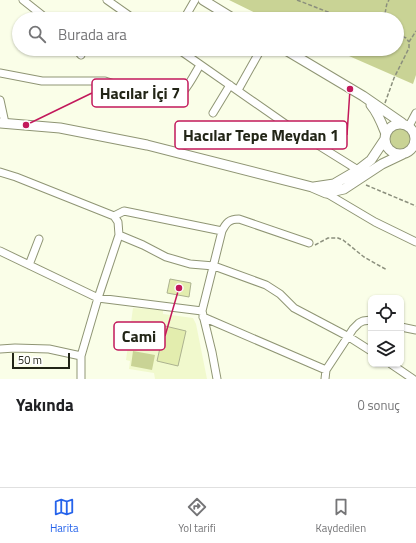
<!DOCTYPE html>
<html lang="tr">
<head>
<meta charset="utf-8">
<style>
	:root { --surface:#fff; --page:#f2f2f2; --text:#202124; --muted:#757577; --line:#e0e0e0; --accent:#2563eb }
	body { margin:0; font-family:"Titillium Web",sans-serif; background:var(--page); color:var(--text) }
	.controls { position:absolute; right:12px; bottom:12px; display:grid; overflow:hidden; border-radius:8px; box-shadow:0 1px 3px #0004 }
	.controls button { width:36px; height:36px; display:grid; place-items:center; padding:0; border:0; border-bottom:1px solid var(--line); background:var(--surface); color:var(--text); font:20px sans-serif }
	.scale { position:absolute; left:12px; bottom:10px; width:58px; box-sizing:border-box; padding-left:4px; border:2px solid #222517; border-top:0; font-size:11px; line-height:14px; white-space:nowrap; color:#222517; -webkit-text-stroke:3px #fff; paint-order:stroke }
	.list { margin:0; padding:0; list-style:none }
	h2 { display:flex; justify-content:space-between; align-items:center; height:52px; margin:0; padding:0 16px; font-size:17px }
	h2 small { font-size:13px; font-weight:400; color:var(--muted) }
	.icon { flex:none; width:22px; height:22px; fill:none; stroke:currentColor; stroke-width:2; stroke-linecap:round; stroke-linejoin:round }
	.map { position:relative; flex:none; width:416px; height:379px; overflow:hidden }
	.search { position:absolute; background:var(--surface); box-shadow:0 1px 3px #0004; left:12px; right:12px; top:12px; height:44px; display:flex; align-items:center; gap:10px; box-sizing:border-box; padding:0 14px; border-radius:22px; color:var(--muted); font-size:15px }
	.sheet { height:108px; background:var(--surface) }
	nav { display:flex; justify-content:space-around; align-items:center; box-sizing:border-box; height:56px; border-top:1px solid var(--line); background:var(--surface); font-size:11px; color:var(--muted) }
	nav a { display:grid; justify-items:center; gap:2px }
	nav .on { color:var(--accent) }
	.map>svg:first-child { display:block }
	.built { fill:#f1f9cd }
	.green { fill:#c9d395 }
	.building { fill:#e3edae; stroke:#acb28f }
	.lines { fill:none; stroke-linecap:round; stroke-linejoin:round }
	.minor-casing { stroke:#8f9574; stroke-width:9 }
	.tertiary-casing { stroke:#8f9574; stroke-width:11 }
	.path { stroke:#8b8f7d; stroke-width:1.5; stroke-dasharray:4 2; stroke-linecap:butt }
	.minor { stroke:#fff; stroke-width:7 }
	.tertiary { stroke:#fff; stroke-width:9 }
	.leader { fill:none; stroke:#c2185b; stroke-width:1.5 }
	.callout-dot { fill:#c2185b; stroke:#fff; stroke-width:1.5 }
	.callout { fill:#fff; stroke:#c2185b; stroke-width:1.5 }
	.callout-label { font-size:16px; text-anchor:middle; font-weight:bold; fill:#222517 }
</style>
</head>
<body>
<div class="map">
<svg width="416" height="379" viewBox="0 0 416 379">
	<rect width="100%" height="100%" fill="#fafee8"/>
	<path class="built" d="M133,308L163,310V314L193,318L196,324L207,379H155L154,373L129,369L130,361L126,360Z"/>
	<path class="green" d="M229,0H416V75L413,84L333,49H397V19H268Z
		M390 139a10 10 0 1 1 20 0a10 10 0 1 1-20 0Z
		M133,351L155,355L152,370L131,366Z"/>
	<path class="building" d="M170,279L191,283L189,297L167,293Z
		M165,326L186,331L178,366L157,361Z"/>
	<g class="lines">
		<defs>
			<path id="minor" d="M23,0L47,19
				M107,0L134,19
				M184,19L195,0
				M76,49L81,55
				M178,49L297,132L358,170
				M0,73L42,81H105L166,101C183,100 192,78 200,65
				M238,90L261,49
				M0,100L5,123
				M213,113L230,85
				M409,126L416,113
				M0,172L16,177L114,216L124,211L222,231
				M326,193L375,222L416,242
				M119,235L143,245L166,257L190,264L214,266L266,285L280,294L294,308L349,337L371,351
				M0,251L98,298L202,311
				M29,265L39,239
				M203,317L326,370
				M401,327L416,330
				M0,349L15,348L49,349L81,356
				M391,364L413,379
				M81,379V356L98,298L119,235L118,222L114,216
				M217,379L212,352L202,311L222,231C226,223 229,219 239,219L309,243
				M325,379L326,370L353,329L359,323L363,321L371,320"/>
			<path id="tertiary" d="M203,0L234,19
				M284,49L363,96L402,123
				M371,105C378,113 382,124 386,134
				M0,123L60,128L147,145L312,187L326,193L344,189L382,164L403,154
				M385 139a15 15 0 1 1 30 0a15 15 0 1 1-30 0Z
				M314,187L334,184L358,170L371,160L385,139"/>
		</defs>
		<use href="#minor" class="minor-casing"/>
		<use href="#tertiary" class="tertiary-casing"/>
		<path class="path" d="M297,0L346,19
			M384,19L387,3L389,0
			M397,34L406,38L409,42
			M385,103L394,78L409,48V42L416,31
			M366,185L416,206
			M315,245L328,238H338L343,240L364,257L387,270"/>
		<use href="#minor" class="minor"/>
		<use href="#tertiary" class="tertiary"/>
	</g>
	<path class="leader" d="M26 125L92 93M350 89L347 135M179 288L165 336"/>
	<g class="callout-dot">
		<circle cx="26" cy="125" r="4"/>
		<circle cx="350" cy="89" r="4"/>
		<circle cx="179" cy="288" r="4"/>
	</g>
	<g class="callout">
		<rect x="92" y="79" width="96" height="28" rx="4"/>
		<rect x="175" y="121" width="172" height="28" rx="4"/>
		<rect x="114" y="322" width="51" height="28" rx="4"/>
	</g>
	<g class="callout-label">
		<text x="140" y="99">Hacılar İçi 7</text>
		<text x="261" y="141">Hacılar Tepe Meydan 1</text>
		<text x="139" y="342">Cami</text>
	</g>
</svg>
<div class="controls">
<button><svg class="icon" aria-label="locate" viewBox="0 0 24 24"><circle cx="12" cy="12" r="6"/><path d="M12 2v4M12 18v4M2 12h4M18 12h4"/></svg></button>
<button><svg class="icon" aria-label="layers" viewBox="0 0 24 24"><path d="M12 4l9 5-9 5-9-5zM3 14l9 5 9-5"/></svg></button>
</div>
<div class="scale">50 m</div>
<div class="search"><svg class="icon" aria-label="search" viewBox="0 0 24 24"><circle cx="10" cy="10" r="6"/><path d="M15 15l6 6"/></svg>Burada ara</div>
</div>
<section class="sheet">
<h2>Yakında<small>0 sonuç</small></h2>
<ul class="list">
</ul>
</section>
<nav>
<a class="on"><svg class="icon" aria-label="map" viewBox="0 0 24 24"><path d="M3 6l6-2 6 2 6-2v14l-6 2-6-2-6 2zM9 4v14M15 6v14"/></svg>Harita</a>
<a><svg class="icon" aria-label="directions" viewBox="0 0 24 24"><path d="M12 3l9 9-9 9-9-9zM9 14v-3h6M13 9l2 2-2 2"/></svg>Yol tarifi</a>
<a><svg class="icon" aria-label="saved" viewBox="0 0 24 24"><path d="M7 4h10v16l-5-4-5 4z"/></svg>Kaydedilen</a>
</nav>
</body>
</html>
